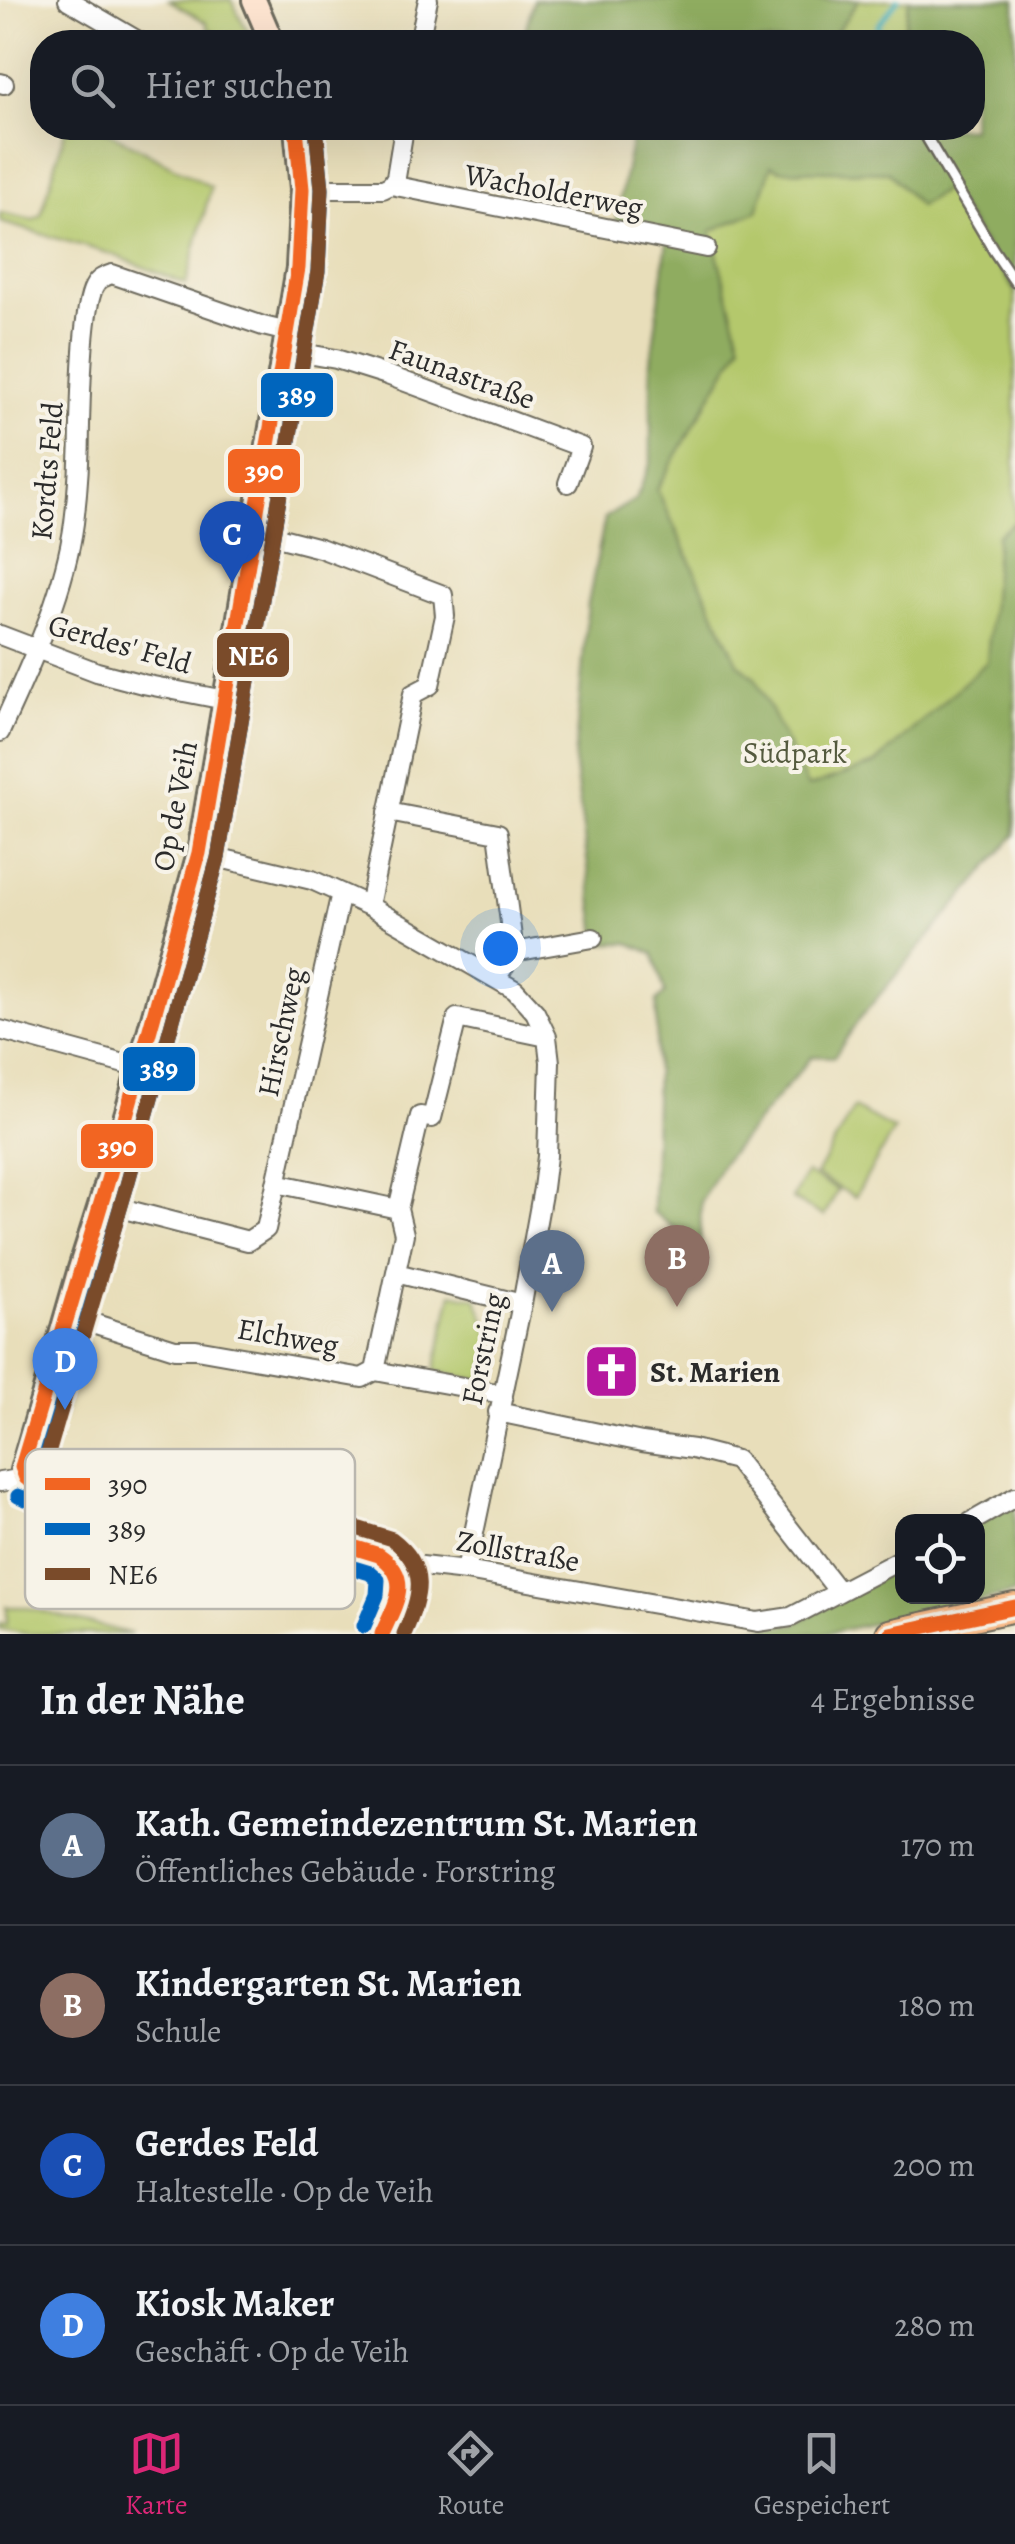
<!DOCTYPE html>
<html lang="de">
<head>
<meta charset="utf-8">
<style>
	:root { --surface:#171b24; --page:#20242c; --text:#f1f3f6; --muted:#9ea1a6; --line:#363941; --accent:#db2777 }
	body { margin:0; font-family:Alegreya,serif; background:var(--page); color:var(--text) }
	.controls { position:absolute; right:30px; bottom:30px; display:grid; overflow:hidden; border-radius:20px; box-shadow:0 10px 40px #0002 }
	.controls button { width:90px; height:90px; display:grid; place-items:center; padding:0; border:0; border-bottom:2px solid var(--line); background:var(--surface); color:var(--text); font:50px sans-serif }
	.you { position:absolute; left:500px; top:948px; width:35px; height:35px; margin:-25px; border:8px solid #fff; border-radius:50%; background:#1a73e8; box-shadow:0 0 0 15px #1a73e833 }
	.badge { display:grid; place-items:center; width:65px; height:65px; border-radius:50%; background:var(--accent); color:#fff; font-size:32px; font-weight:700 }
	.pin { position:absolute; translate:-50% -82px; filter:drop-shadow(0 2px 5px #0008) }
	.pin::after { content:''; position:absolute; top:52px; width:35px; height:30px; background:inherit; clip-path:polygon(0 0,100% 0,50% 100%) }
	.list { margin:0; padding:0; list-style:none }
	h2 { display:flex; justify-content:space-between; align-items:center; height:130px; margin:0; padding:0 40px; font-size:42px }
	h2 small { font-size:32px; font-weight:400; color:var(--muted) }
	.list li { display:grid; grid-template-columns:65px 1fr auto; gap:30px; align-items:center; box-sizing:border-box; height:160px; padding:0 40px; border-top:2px solid var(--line) }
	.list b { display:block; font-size:38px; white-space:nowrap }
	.list p { margin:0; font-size:32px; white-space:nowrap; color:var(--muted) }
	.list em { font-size:32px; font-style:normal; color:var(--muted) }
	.icon { flex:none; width:55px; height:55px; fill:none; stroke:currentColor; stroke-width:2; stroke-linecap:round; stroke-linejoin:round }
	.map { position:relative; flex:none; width:1015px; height:1634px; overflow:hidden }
	.search { position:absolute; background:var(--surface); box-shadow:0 10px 40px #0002; left:30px; right:30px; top:30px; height:110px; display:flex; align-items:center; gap:25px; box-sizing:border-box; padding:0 35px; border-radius:40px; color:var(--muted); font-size:38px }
	.sheet { height:770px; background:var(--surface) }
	nav { display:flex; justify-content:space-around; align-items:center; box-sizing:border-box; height:140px; border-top:2px solid var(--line); background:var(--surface); font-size:28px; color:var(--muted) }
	nav a { display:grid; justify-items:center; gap:5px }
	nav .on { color:var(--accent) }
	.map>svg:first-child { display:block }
	.green { fill:#b4c86c; stroke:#707a4c; stroke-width:2.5 }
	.forest { fill:#8fac60; stroke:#5d6c46; stroke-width:2.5 }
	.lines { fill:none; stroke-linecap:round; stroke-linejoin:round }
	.stream { stroke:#39abb3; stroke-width:5 }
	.lane-casing { stroke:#6d6a5d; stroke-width:14 }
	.street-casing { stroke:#6d6a5d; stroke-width:22 }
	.secondary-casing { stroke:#6d6a5d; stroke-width:28 }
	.primary-casing { stroke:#6d6a5d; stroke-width:32 }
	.lane { stroke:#fff; stroke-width:9 }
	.street { stroke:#fff; stroke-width:18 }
	.secondary { stroke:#fde4d0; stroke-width:22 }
	.primary { stroke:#f9bc8a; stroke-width:28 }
	.bus-1-casing { stroke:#f7f3e8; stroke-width:22 }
	.bus-2-casing { stroke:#f7f3e8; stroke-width:22 }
	.bus-3-casing { stroke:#f7f3e8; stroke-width:22 }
	.bus-1 { stroke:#f26522; stroke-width:15 }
	.bus-2 { stroke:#0065bd; stroke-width:15 }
	.bus-3 { stroke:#7a4b2a; stroke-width:15 }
	.labels { text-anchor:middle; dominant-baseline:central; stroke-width:8; stroke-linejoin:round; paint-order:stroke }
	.street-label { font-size:30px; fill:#2b2b2b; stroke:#f7f3e8 }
	.park-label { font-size:30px; fill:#545a3e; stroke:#f7f3e8 }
	.poi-label { font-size:30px; font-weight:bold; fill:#2b2b2b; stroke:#f7f3e8; text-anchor:start }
	.key { fill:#f7f3e8; stroke:#bab7af; stroke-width:2.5 }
	.key-label { font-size:28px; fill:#2b2b2b }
	.line-badge { stroke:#f7f3e8; stroke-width:4 }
	.badge-label { font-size:28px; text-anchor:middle; font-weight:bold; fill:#fff }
</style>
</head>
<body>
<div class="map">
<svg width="1015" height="1634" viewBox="0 0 1015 1634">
	<rect width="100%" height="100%" fill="#f7f3e8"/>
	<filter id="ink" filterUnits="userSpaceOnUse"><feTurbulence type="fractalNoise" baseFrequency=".01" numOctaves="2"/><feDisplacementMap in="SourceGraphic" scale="20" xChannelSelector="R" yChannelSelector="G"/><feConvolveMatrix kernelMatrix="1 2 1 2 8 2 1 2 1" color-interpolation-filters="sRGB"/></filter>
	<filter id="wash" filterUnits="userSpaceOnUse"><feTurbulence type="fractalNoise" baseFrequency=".0048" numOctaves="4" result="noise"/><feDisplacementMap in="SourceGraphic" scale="40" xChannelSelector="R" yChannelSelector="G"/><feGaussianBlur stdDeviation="2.25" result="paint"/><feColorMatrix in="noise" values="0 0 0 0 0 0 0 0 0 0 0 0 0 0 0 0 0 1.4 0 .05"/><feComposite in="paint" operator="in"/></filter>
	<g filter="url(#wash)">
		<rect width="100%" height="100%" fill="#e8deba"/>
		<path class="green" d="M169,0H231L253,42H230L208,28L207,23Z
			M534,0H1015V835L860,1018L834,1057L812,1056L723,1162L701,1201L700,1247L653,1212L657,1001L665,993L654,953L629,943H598L588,604L605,518L636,499L651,462V362L668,234L634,128H972V42H522Z
			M66,128H101L211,187L186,284L111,254L0,222V213L33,220L41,215Z
			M854,1108L894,1130L855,1197L816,1175Z
			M806,1173L838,1190L824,1216L792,1199Z
			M452,1293L476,1298L493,1338L483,1381L435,1371Z
			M7,1607H24L132,1634H27L0,1629V1623L7,1624Z"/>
		<path class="forest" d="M534,0H859L829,42H522Z
			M909,0H1015V291L947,188L919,206L889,172L780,170L771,166L757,211L711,231L741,344L657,489L738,663L755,678L808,787L875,764L987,662L997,535L1015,522V835L860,1018L834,1057L812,1056L723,1162L701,1201L700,1247L653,1212L657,1001L665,993L654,954L629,943H598L574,761L588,604L605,518L636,499L651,462V362L668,234L615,225L634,128H972V42H902Z
			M1015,1502V1593L824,1634H744L743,1629L795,1624L902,1564V1596H978V1523Z"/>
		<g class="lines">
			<path class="stream" d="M889,42L877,26L898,0"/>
		</g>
	</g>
	<g filter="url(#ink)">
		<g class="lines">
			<defs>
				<path id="lane" d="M921,128L994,251L1015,282"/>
				<path id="street" d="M68,0L140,42
					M419,42L428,0
					M0,83L4,84
					M391,185L396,177L404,128
					M302,189H383L391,185L706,248
					M285,350L336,359L387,375L581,447L568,483
					M254,531L320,548L443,595L445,616L430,685L413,694L369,906
					M0,635L97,672L143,684L225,700
					M0,732C30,665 64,596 74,523C78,490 80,457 80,424C81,394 82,310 94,287C98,279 103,277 112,274L263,326L288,332
					M388,812L498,833L514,952L496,978
					M199,853L312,880L369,906L515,990L535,1012L547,1037L550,1062L547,1156L543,1188L523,1299L466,1571
					M514,952L593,938
					M0,1030L139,1068
					M276,1183L398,1209
					M101,1203L248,1241L266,1229L341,893
					M396,1273L522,1304
					M67,1315L175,1349H196L362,1378L375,1371L502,1394
					M375,1371L404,1234L398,1209L420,1116L432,1118L457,1018L547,1037
					M498,1412L642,1442L693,1449L736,1460L839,1592
					M0,1482L26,1478
					M971,1522L1015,1497
					M395,1567L422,1566L466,1571L758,1622L791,1617L902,1559"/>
				<path id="secondary" d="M254,0L272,42
					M296,128L302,189L298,268L199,853L108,1180L79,1272L22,1470L26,1478L38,1483L197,1502L221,1507L383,1557C413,1578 393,1608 382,1634"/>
				<path id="primary" d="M890,1634L1015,1607"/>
			</defs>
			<use href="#lane" class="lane-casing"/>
			<use href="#street" class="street-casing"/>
			<use href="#secondary" class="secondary-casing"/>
			<use href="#primary" class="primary-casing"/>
			<use href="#lane" class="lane"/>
			<use href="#street" class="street"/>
			<use href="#secondary" class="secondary"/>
			<use href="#primary" class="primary"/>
			<defs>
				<path id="bus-1" d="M26,1478L22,1467L108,1180L199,853L298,268L302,189L296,128
					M26,1478L38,1483L197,1502L221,1507L379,1555C413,1578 396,1603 382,1634
					M890,1634L1015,1607"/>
				<path id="bus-2" d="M45,1471L43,1466L127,1185L218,858L318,271L322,189L316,128
					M18,1496L36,1503L216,1526L370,1573L378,1580L377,1595L364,1626"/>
				<path id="bus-3" d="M316,128L322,189L318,271L218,858L127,1185L45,1464L199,1482L225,1487L392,1539C429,1567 421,1597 404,1634"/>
			</defs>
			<use href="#bus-1" class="bus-1-casing"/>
			<use href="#bus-2" class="bus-2-casing"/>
			<use href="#bus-3" class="bus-3-casing"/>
			<use href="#bus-1" class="bus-1"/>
			<use href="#bus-2" class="bus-2"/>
			<use href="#bus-3" class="bus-3"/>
		</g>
	</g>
	<defs>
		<symbol id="church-square" viewBox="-11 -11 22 22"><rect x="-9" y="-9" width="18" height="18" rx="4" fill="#b5179e" stroke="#f7f3e8"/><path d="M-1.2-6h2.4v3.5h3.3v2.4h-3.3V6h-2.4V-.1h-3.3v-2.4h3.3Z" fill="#fff"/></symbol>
	</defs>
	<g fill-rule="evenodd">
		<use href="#church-square" x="580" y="1340" width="63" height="63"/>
	</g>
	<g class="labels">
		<g class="street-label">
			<text transform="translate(554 191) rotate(11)">Wacholderweg</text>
			<text transform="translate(462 374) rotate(20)">Faunastraße</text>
			<text transform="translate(47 471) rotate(-85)">Kordts Feld</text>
			<text transform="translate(120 644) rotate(16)">Gerdes' Feld</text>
			<text transform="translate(175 806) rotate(-79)">Op de Veih</text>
			<text transform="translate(281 1032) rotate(-78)">Hirschweg</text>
			<text transform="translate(288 1337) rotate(10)">Elchweg</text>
			<text transform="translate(483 1349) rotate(-78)">Forstring</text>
			<text transform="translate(518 1551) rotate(10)">Zollstraße</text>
		</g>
		<g class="park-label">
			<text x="795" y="753">Südpark</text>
		</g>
		<g class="poi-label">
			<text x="650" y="1372">St. Marien</text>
		</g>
	</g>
	<rect x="25" y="1449" width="330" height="160" rx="15" class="key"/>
	<rect x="45" y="1478" width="45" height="12" fill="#f26522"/>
	<rect x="45" y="1523" width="45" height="12" fill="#0065bd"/>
	<rect x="45" y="1568" width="45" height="12" fill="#7a4b2a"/>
	<g class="key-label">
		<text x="108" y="1494">390</text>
		<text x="108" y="1539">389</text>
		<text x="108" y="1584">NE6</text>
	</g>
	<g class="line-badge">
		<rect x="259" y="371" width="76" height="48" rx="10" fill="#0065bd"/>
		<rect x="226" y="447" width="76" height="48" rx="10" fill="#f26522"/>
		<rect x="215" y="631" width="76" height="48" rx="10" fill="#7a4b2a"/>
		<rect x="121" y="1045" width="76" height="48" rx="10" fill="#0065bd"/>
		<rect x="79" y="1122" width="76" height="48" rx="10" fill="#f26522"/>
	</g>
	<g class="badge-label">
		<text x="297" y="405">389</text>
		<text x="264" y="480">390</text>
		<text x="253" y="665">NE6</text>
		<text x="159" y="1078">389</text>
		<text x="117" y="1156">390</text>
	</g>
</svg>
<div class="controls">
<button><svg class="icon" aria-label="locate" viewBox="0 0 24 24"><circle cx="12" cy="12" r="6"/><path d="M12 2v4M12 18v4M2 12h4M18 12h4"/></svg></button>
</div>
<div class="you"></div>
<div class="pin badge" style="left:552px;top:1312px;background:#5c6f8a">A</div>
<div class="pin badge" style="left:677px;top:1307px;background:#8d6e63">B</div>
<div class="pin badge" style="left:232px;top:583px;background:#1a4fb4">C</div>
<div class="pin badge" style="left:65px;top:1410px;background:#3f7fe0">D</div>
<div class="search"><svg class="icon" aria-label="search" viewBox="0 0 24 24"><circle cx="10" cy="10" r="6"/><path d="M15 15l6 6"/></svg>Hier suchen</div>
</div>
<section class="sheet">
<h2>In der Nähe<small>4 Ergebnisse</small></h2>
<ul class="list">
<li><span class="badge" style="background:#5c6f8a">A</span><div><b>Kath. Gemeindezentrum St. Marien</b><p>Öffentliches Gebäude · Forstring</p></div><em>170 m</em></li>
<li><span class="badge" style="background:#8d6e63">B</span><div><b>Kindergarten St. Marien</b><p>Schule</p></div><em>180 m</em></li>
<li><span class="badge" style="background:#1a4fb4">C</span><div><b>Gerdes Feld</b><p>Haltestelle · Op de Veih</p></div><em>200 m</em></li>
<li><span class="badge" style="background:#3f7fe0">D</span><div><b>Kiosk Maker</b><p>Geschäft · Op de Veih</p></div><em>280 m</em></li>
</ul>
</section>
<nav>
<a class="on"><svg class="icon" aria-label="map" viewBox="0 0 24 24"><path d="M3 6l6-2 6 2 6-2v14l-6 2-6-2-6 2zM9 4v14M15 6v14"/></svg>Karte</a>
<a><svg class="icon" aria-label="directions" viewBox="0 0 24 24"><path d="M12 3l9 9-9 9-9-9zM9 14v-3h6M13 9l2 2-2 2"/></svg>Route</a>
<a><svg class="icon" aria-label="saved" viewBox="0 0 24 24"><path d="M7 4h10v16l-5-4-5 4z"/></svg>Gespeichert</a>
</nav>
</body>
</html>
